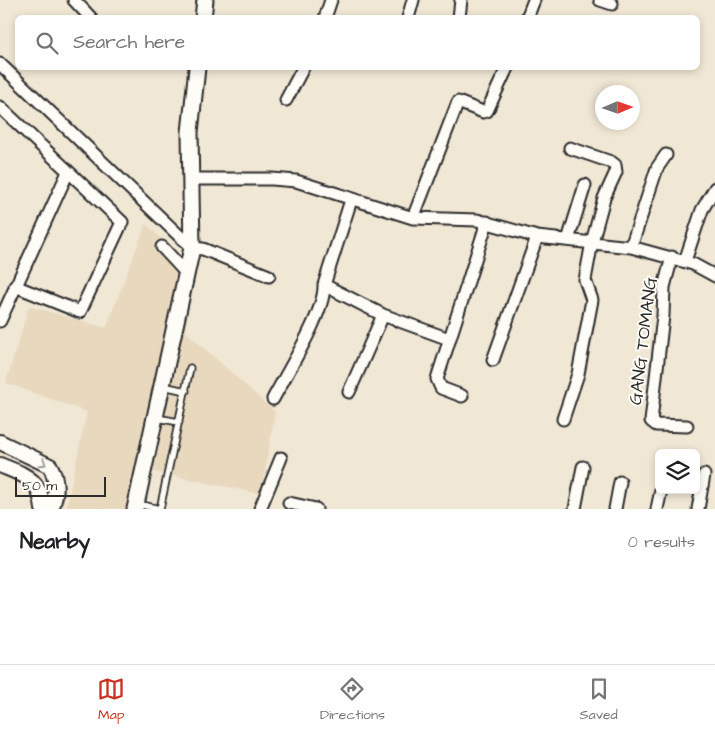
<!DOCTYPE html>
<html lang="en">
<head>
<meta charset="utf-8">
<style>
	:root { --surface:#fff; --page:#f2f2f2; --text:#202124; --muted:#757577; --line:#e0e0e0; --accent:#c8321e }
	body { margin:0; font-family:"Architects Daughter",sans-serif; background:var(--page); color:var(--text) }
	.controls { position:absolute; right:15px; bottom:15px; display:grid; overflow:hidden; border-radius:8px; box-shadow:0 2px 8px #0003 }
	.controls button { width:45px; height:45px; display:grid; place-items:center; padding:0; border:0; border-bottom:1px solid var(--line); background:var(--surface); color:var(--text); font:25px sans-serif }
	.compass { position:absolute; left:595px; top:85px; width:45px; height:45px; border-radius:50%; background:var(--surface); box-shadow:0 2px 8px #0003; rotate:88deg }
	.scale { position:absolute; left:15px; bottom:12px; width:91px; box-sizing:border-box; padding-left:5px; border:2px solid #2b2b2b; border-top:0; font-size:14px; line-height:18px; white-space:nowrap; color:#2b2b2b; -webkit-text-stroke:4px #fdfcf7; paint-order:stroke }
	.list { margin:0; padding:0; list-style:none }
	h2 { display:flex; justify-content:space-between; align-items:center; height:65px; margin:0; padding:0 20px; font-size:21px }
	h2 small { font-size:16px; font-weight:400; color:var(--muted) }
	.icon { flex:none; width:28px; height:28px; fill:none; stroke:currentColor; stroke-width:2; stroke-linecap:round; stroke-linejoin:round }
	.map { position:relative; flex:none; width:715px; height:509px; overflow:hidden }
	.search { position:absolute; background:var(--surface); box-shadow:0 2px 8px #0003; left:15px; right:15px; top:15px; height:55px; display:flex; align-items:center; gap:12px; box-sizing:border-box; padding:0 18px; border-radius:8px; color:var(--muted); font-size:19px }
	.sheet { height:155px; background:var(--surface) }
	nav { display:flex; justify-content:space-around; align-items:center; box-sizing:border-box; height:70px; border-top:1px solid var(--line); background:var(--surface); font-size:14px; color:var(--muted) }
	nav a { display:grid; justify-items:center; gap:2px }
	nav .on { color:var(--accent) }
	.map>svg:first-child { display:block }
	.built { fill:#e8d8be }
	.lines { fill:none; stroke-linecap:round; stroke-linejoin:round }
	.service-casing { stroke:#2b2b2b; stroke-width:9 }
	.minor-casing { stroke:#2b2b2b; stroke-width:15 }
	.tertiary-casing { stroke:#2b2b2b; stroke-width:18 }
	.secondary-casing { stroke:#2b2b2b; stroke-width:19 }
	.service { stroke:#fdfcf7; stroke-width:5.5 }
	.minor { stroke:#fdfcf7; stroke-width:11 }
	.tertiary { stroke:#fdfcf7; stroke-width:14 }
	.secondary { stroke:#fdfcf7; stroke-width:15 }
	.oneway { stroke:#9e9e9b }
	.labels { text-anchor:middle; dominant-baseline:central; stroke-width:4; stroke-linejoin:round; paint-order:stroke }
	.street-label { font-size:18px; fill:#2b2b2b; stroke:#fdfcf7 }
</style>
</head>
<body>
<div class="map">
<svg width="715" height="509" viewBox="0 0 715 509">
	<rect width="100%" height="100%" fill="#f1e7d5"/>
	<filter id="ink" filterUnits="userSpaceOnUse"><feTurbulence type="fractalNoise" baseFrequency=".02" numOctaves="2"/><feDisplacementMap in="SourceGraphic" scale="10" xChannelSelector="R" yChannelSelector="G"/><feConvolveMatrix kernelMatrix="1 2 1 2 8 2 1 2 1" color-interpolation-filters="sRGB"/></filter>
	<g filter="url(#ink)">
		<path class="built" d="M146,224L192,268L186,332L275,412L261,494L145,470L138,509H66L87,412L6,383L29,306L106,328Z"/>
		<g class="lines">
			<defs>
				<path id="service" d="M163,386L186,391
					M157,418L179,422
					M137,504L160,509
					M160,509L190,368"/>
				<path id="minor" d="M74,0L91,18
					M600,0L612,4
					M325,18L331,0
					M408,18L413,0
					M459,18L461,0
					M527,18L534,0
					M0,64L192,248L203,249L269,276
					M286,100L303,68
					M0,107L122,222L80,312L15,286
					M190,179H272L296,181L413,218L477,220L537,237L631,247L693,264L715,276
					M413,218L458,102L483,112L487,111L507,68
					M568,240L585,185
					M162,247L187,274
					M631,247L657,168L666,155
					M672,257L664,287L663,316L651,421L656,425L687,426
					M685,261L702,210L715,188
					M324,285L383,315L449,339
					M0,321L68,172
					M493,360L537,237
					M349,392L383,315
					M462,396L441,388L437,379L487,222
					M273,399C287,372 325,313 324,285L351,200
					M563,419L578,374L592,300L585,280L592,242L604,198L616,172L615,165L611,162L570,148
					M289,503L316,509
					M260,509L281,458
					M575,509L583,467
					M615,509L620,482
					M657,509L661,490
					M698,509L704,475"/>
				<path id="tertiary" d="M0,442L50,466C58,481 57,494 51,509
					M0,465C26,476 40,478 43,509"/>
				<path id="secondary" d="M203,18L205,0
					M135,509L192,248L190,132L197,68"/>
			</defs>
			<use href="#service" class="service-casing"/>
			<use href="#minor" class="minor-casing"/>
			<use href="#tertiary" class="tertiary-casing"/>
			<use href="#secondary" class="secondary-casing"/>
			<use href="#service" class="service"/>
			<use href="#minor" class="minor"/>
			<use href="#tertiary" class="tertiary"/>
			<use href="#secondary" class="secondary"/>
		</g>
		<defs><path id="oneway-chevron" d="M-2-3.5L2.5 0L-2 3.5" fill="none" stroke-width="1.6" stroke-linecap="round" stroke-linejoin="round" transform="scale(1.25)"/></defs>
		<use class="oneway" href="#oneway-chevron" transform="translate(43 463) rotate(34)"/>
	</g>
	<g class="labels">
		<g class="street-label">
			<text transform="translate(643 341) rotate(-83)">GANG TOMANG</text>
		</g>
	</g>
</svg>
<div class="controls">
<button><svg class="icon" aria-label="layers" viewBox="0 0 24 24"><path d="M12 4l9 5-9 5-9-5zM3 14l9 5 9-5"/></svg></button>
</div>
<svg class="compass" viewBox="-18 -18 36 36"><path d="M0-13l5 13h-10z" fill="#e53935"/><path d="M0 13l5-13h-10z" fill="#757577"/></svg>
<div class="scale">50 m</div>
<div class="search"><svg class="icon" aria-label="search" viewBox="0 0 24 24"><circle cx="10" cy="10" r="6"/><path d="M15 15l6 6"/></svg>Search here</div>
</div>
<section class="sheet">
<h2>Nearby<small>0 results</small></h2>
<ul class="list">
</ul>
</section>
<nav>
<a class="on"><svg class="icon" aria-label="map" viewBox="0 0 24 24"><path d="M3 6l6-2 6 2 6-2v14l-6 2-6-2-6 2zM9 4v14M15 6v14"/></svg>Map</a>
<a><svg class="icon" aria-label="directions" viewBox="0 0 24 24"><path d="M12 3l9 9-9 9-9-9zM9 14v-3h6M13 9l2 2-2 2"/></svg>Directions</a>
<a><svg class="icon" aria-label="saved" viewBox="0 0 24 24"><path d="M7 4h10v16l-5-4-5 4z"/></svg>Saved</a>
</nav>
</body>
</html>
